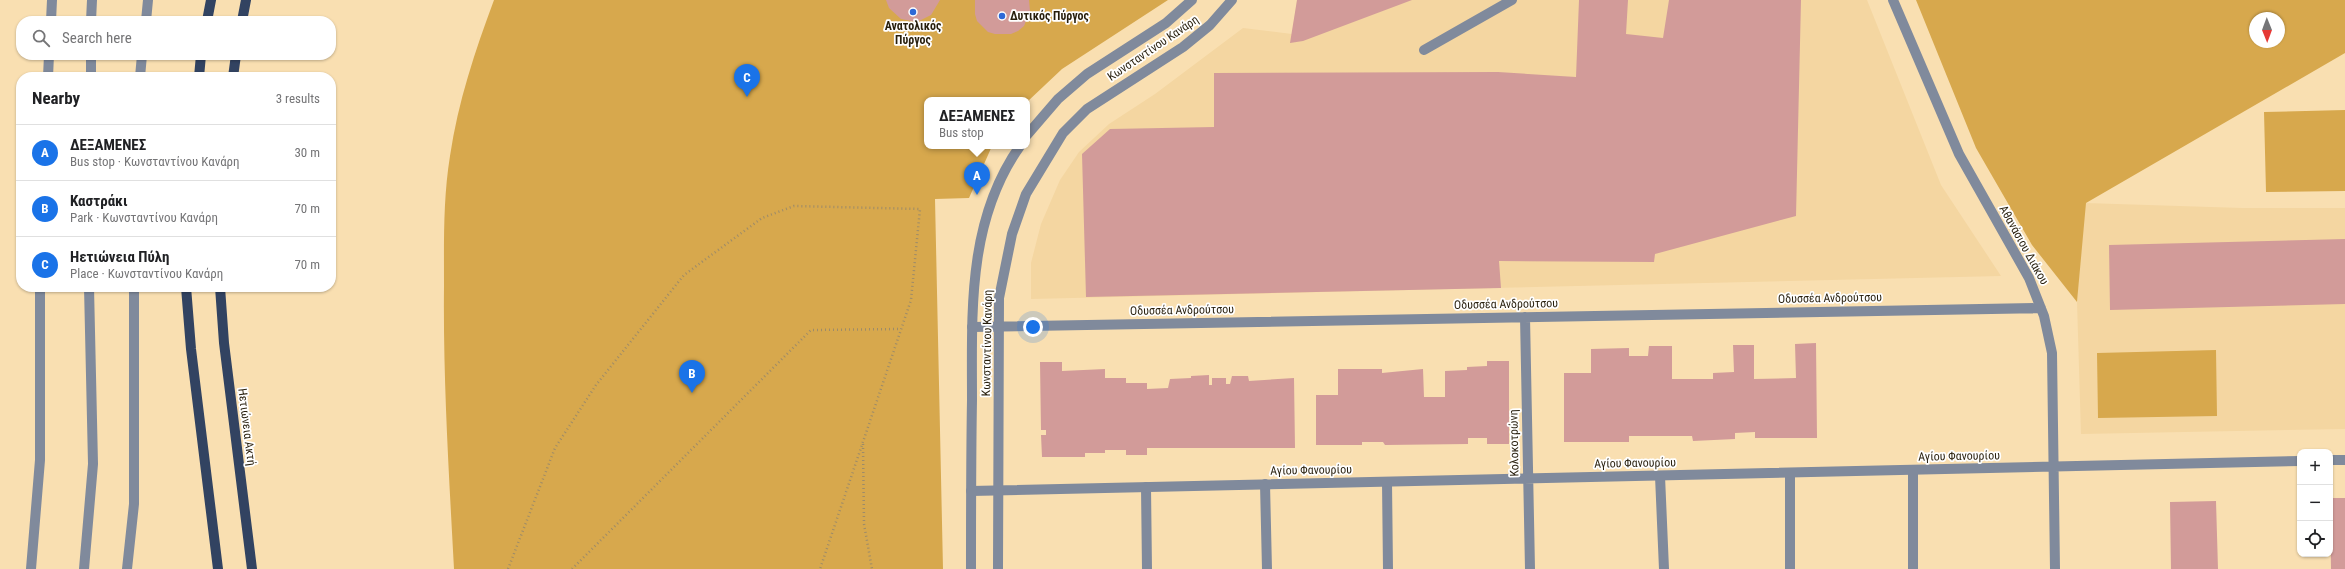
<!DOCTYPE html>
<html lang="en">
<head>
<meta charset="utf-8">
<style>
	:root { --surface:#fff; --page:#f2f2f2; --text:#202124; --muted:#757577; --line:#e0e0e0; --accent:#1a73e8 }
	body { margin:0; font-family:"Roboto Condensed",sans-serif; background:var(--page); color:var(--text) }
	.controls { position:absolute; right:12px; bottom:12px; display:grid; overflow:hidden; border-radius:8px; box-shadow:0 1px 3px #0004 }
	.controls button { width:36px; height:36px; display:grid; place-items:center; padding:0; border:0; border-bottom:1px solid var(--line); background:var(--surface); color:var(--text); font:20px sans-serif }
	.compass { position:absolute; left:2249px; top:12px; width:36px; height:36px; border-radius:50%; background:var(--surface); box-shadow:0 1px 3px #0004; rotate:179deg }
	.you { position:absolute; left:1033px; top:327px; width:14px; height:14px; margin:-10px; border:3px solid #fff; border-radius:50%; background:#1a73e8; box-shadow:0 0 0 6px #1a73e833 }
	.badge { display:grid; place-items:center; width:26px; height:26px; border-radius:50%; background:var(--accent); color:#fff; font-size:13px; font-weight:700 }
	.pin { position:absolute; translate:-50% -33px; filter:drop-shadow(0 1px 2px #0008) }
	.pin::after { content:''; position:absolute; top:21px; width:14px; height:12px; background:inherit; clip-path:polygon(0 0,100% 0,50% 100%) }
	.popup { position:absolute; left:924px; top:97px; width:106px; height:52px; box-sizing:border-box; display:grid; place-content:center; border-radius:8px; background:var(--surface); filter:drop-shadow(0 1px 3px #0005); font-size:13px; white-space:nowrap; color:var(--muted) }
	.popup b { font-size:15px; color:var(--text) }
	.popup::after { content:''; position:absolute; left:50%; top:100%; margin-left:-8px; border:8px solid transparent; border-top-color:var(--surface) }
	.list { margin:0; padding:0; list-style:none }
	h2 { display:flex; justify-content:space-between; align-items:center; height:52px; margin:0; padding:0 16px; font-size:17px }
	h2 small { font-size:13px; font-weight:400; color:var(--muted) }
	.list li { display:grid; grid-template-columns:26px 1fr auto; gap:12px; align-items:center; box-sizing:border-box; height:56px; padding:0 16px; border-top:1px solid var(--line) }
	.list b { display:block; font-size:15px; white-space:nowrap }
	.list p { margin:0; font-size:13px; white-space:nowrap; color:var(--muted) }
	.list em { font-size:13px; font-style:normal; color:var(--muted) }
	.icon { flex:none; width:22px; height:22px; fill:none; stroke:currentColor; stroke-width:2; stroke-linecap:round; stroke-linejoin:round }
	.map { position:relative; flex:none; width:2345px; height:569px; overflow:hidden }
	.search { position:absolute; background:var(--surface); box-shadow:0 1px 3px #0004; left:16px; top:16px; width:320px; height:44px; display:flex; align-items:center; gap:10px; box-sizing:border-box; padding:0 14px; border-radius:16px; color:var(--muted); font-size:15px }
	.panel { position:absolute; background:var(--surface); box-shadow:0 1px 3px #0004; left:16px; top:72px; width:320px; height:220px; border-radius:16px }
	.map>svg:first-child { display:block }
	.built { fill:#f4d6a1 }
	.green { fill:#d7a84d; fill-rule:evenodd }
	.building { fill:#d29b99 }
	.lines { fill:none; stroke-linecap:round; stroke-linejoin:round }
	.path { stroke:#9d8b69; stroke-width:2.5; stroke-dasharray:1 3; stroke-linecap:butt }
	.service { stroke:#808a9c; stroke-width:10 }
	.minor { stroke:#808a9c; stroke-width:10 }
	.tertiary { stroke:#808a9c; stroke-width:10 }
	.primary { stroke:#324361; stroke-width:10 }
	.poi-dot { fill:#2e69d7; stroke:#fff; stroke-width:1.5 }
	.labels { text-anchor:middle; dominant-baseline:central; stroke-width:3.5; stroke-linejoin:round; paint-order:stroke }
	.poi-label { font-size:12px; font-weight:bold; fill:#281f0d; stroke:#fff; text-anchor:start }
	.street-label { font-size:12px; fill:#281f0d; stroke:#fff }
</style>
</head>
<body>
<div class="map">
<svg width="2345" height="569" viewBox="0 0 2345 569">
	<rect width="100%" height="100%" fill="#f9dfb1"/>
	<path class="built" d="M1297,0H1867L1941,185L2001,276L1031,299V263L1041,224L1060,180L1079,152L1109,124L1155,94L1243,28L1292,34Z
		M2085,203L2242,208H2345V429L2081,434L2077,302Z"/>
	<path class="green" d="M494,0H1168L1062,69L1027,102V100H927V146H992L969,198L935,199L943,569H454C449,475 443,380 444,286C444,243 443,199 450,156C458,102 475,51 494,0Z
		M1916,0H2345V53L2086,203L2077,302L2032,245L1976,148ZM2255,18H2279V42H2255Z
		M2345,110V191L2266,192L2264,112Z
		M2216,350L2217,416L2098,418L2097,353Z"/>
	<path class="building" d="M886,0H940L931,15L917,22L901,19L889,8Z
		M975,0H1029L1030,11L1024,26L1018,31L1011,34H995L988,32L977,21L975,14Z
		M1297,0H1412L1303,41L1290,43Z
		M1579,0H1628L1626,34L1663,38L1669,0H1801L1796,216L1655,254L1654,262L1499,261L1501,288L1086,297L1082,154L1110,129L1214,127V73L1498,72L1576,77Z
		M2345,239V304L2110,310L2109,245Z
		M1816,343L1817,438H1755V432L1735,433V439L1693,441L1692,436H1629V442H1564V373H1591V349L1629,348V356H1648L1649,346H1672V379H1713V373L1734,372L1733,345H1754V379L1796,378L1795,344Z
		M1487,361H1509V444H1487V438H1468V444L1385,445L1383,442H1362V445H1316V395H1338V369H1382V373L1423,369L1424,397H1445V371L1467,370V367L1487,366Z
		M1040,362H1062V371L1105,369V378H1126V383H1147V389L1168,388L1170,379L1191,378V376L1209,375V385H1212V378H1226V384H1230L1232,376H1248L1249,381L1294,378L1295,448H1147V455H1126V450H1105V453H1085V457H1042L1041,435H1046V430H1041Z
		M2330,498H2345V569H2331Z
		M2216,501L2218,569H2171L2170,502Z"/>
	<g class="lines">
		<path class="path" d="M863,444L864,524L872,569
			M508,569L555,448L596,385L684,275L762,218L794,206L920,209L911,300L820,569
			M572,569L811,330L901,329"/>
		<path class="service" d="M51,21L52,0
			M91,21L92,0
			M146,21L148,0
			M1424,50L1512,0
			M48,77L49,55
			M91,77V55
			M140,77L142,55
			M1913,470V569
			M1790,473V569
			M1660,476L1664,569
			M1387,482L1388,569
			M1265,484L1267,569
			M1146,487L1147,569
			M31,569L40,460V287
			M84,569L93,464L89,287
			M127,569L134,504V287"/>
		<path class="minor" d="M1893,0L1959,154L2029,278L2044,316L2052,353L2055,569
			M1525,317L1530,569
			M972,327L2041,308
			M2330,460H2345
			M971,491L2300,461"/>
		<path class="tertiary" d="M1027,135L1058,99L1087,74L1166,23L1192,0
			M971,569C971,513 971,456 972,400C972,312 967,221 1020,146
			M998,569L999,298L1012,234L1026,194L1063,133L1087,109L1183,47L1210,25L1232,0"/>
		<path class="primary" d="M207,21L211,0
			M242,21L246,0
			M199,77L201,55
			M233,77L236,55
			M186,287L191,349L218,569
			M220,287L224,343L252,569"/>
	</g>
	<g class="poi-dot">
		<circle cx="913" cy="12" r="4"/>
		<circle cx="1002" cy="16" r="4"/>
	</g>
	<g class="labels">
		<g class="poi-label">
			<text x="1010" y="16">Δυτικός Πύργος</text>
			<text x="913" y="26" text-anchor="middle">Ανατολικός<tspan x="913" dy="14">Πύργος</tspan></text>
		</g>
		<g class="street-label">
			<text transform="translate(1153 48) rotate(-34)">Κωνσταντίνου Κανάρη</text>
			<text transform="translate(2024 245) rotate(61)">Αθανάσιου Διάκου</text>
			<text transform="translate(1830 298) rotate(-1)">Οδυσσέα Ανδρούτσου</text>
			<text transform="translate(1506 304) rotate(-1)">Οδυσσέα Ανδρούτσου</text>
			<text transform="translate(1182 310) rotate(-1)">Οδυσσέα Ανδρούτσου</text>
			<text transform="translate(987 343) rotate(-89)">Κωνσταντίνου Κανάρη</text>
			<text transform="translate(247 427) rotate(83)">Ηετιώνεια Ακτή</text>
			<text transform="translate(1514 443) rotate(-91)">Κολοκοτρώνη</text>
			<text transform="translate(1959 456) rotate(-1)">Αγίου Φανουρίου</text>
			<text transform="translate(1635 463) rotate(-1)">Αγίου Φανουρίου</text>
			<text transform="translate(1311 470) rotate(-1)">Αγίου Φανουρίου</text>
		</g>
	</g>
</svg>
<div class="controls">
<button>+</button>
<button>−</button>
<button><svg class="icon" aria-label="locate" viewBox="0 0 24 24"><circle cx="12" cy="12" r="6"/><path d="M12 2v4M12 18v4M2 12h4M18 12h4"/></svg></button>
</div>
<svg class="compass" viewBox="-18 -18 36 36"><path d="M0-13l5 13h-10z" fill="#e53935"/><path d="M0 13l5-13h-10z" fill="#757577"/></svg>
<div class="you"></div>
<div class="pin badge" style="left:977px;top:195px">A</div>
<div class="popup"><b>ΔΕΞΑΜΕΝΕΣ</b>Bus stop</div>
<div class="pin badge" style="left:692px;top:393px">B</div>
<div class="pin badge" style="left:747px;top:97px">C</div>
<div class="search"><svg class="icon" aria-label="search" viewBox="0 0 24 24"><circle cx="10" cy="10" r="6"/><path d="M15 15l6 6"/></svg>Search here</div>
<section class="panel">
<h2>Nearby<small>3 results</small></h2>
<ul class="list">
<li><span class="badge">A</span><div><b>ΔΕΞΑΜΕΝΕΣ</b><p>Bus stop · Κωνσταντίνου Κανάρη</p></div><em>30 m</em></li>
<li><span class="badge">B</span><div><b>Καστράκι</b><p>Park · Κωνσταντίνου Κανάρη</p></div><em>70 m</em></li>
<li><span class="badge">C</span><div><b>Ηετιώνεια Πύλη</b><p>Place · Κωνσταντίνου Κανάρη</p></div><em>70 m</em></li>
</ul>
</section>
</div>
</body>
</html>
